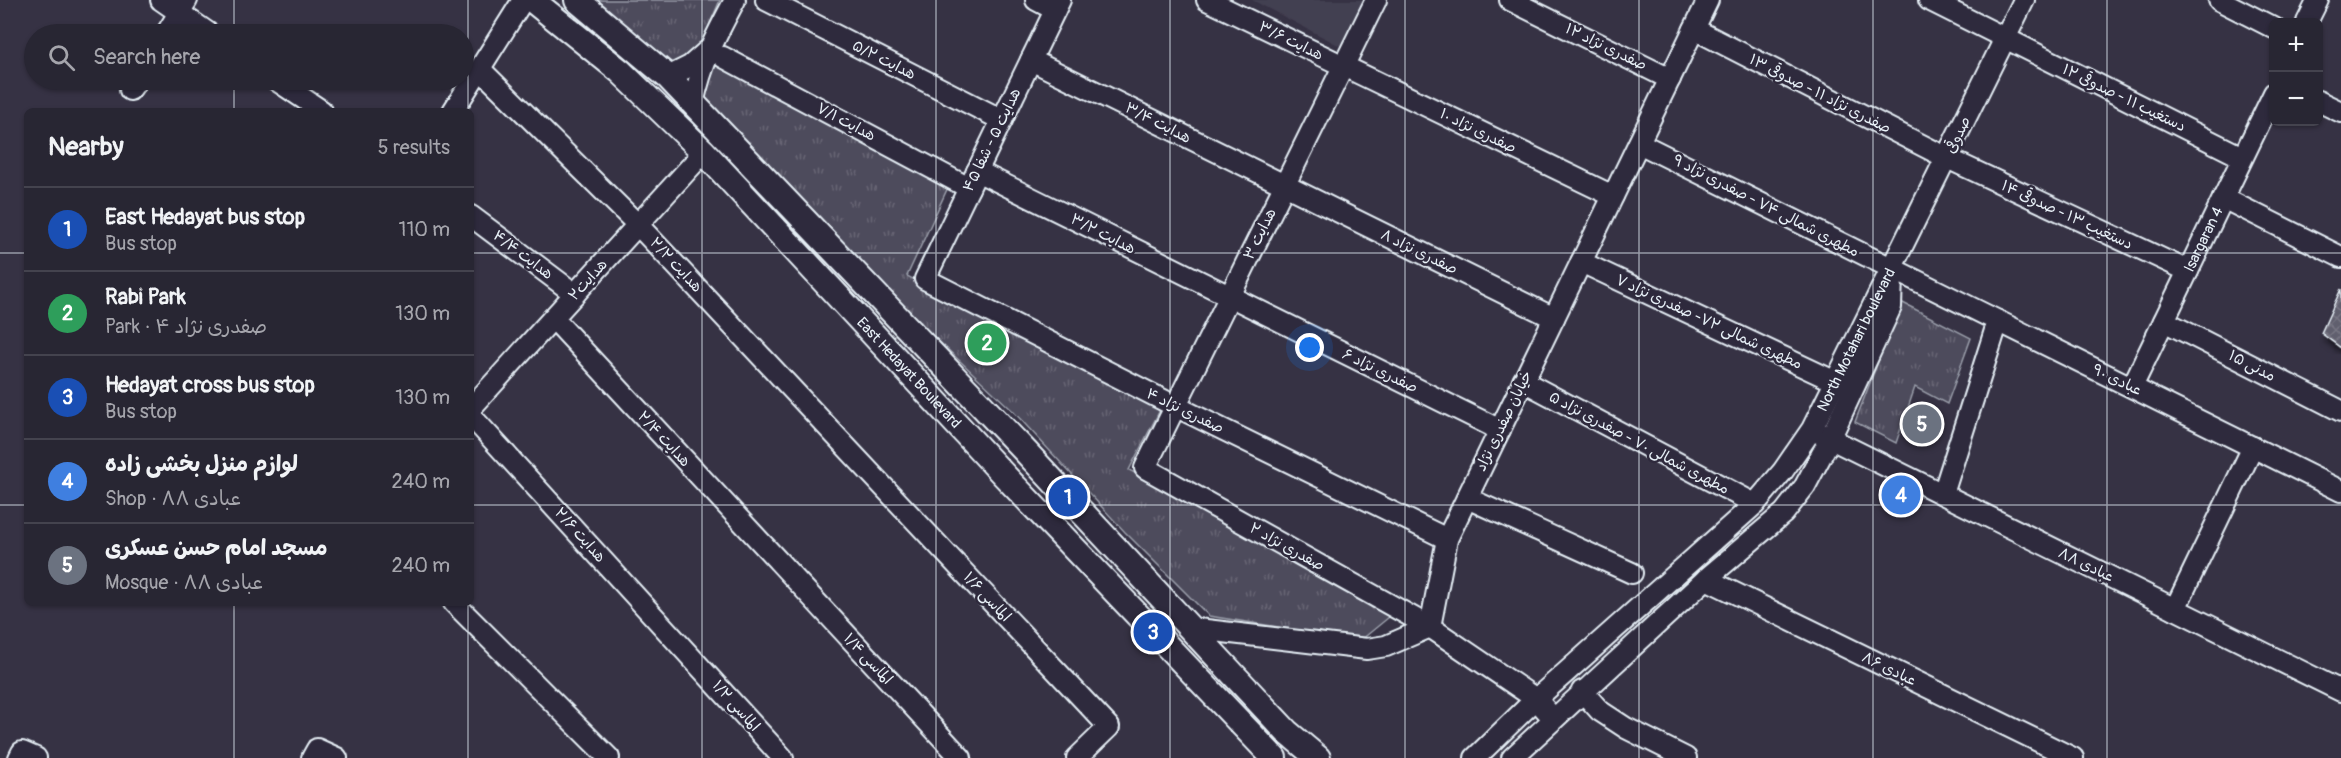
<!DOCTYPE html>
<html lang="en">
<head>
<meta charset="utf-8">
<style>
	:root { --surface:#282633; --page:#302e3b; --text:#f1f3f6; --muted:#a5a5ac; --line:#44434e; --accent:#ff9aa2 }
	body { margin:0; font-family:Pangolin,"Playpen Sans Arabic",sans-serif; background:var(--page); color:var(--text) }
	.controls { position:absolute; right:18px; top:18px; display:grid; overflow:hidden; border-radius:9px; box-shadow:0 2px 4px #0004 }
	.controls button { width:54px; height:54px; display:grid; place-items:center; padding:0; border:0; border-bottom:2px solid var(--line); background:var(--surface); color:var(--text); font:30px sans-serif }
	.you { position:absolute; left:1310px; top:348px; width:21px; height:21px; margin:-15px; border:4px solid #fff; border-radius:50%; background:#1a73e8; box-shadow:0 0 0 9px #1a73e833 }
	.badge { display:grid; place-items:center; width:39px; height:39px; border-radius:50%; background:var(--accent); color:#fff; font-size:20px; font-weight:700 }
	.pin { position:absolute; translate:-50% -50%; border:3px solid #fff; box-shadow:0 2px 6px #0006 }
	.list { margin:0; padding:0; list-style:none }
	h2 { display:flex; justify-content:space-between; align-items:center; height:78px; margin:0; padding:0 24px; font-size:26px }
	h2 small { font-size:20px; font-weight:400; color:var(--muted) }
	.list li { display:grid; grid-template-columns:39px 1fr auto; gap:18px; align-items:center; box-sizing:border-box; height:84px; padding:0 24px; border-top:2px solid var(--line) }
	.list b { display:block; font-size:22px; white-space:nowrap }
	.list p { margin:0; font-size:20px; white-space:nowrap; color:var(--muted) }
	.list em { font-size:20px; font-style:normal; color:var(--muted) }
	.icon { flex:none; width:33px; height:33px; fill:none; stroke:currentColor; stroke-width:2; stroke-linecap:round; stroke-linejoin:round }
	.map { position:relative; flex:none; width:2341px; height:758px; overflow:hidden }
	.search { position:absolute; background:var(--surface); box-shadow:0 2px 4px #0004; left:24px; top:24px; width:450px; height:66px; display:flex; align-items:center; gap:15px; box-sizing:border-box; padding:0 21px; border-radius:33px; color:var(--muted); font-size:22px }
	.panel { position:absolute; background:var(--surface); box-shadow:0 2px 4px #0004; left:24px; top:108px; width:450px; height:498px; border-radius:9px }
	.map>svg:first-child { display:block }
	.built { fill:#433f51 }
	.grass { fill:url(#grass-tufts); stroke:#9a9eaa; stroke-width:1.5 }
	.building { fill:url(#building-cross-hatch); stroke:#e8f1f8; stroke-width:1.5; filter:url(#shadow) }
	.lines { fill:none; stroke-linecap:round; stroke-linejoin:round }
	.minor-casing { stroke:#e8f1f8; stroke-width:24 }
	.major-casing { stroke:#e8f1f8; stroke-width:28 }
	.minor { stroke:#2f2a3d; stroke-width:20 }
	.major { stroke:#2f2a3d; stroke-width:24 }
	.grid { fill:none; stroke:#e8f1f8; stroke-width:1.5; stroke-opacity:0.55 }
	.labels { text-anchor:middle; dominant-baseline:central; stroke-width:5; stroke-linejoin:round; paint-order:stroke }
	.street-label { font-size:15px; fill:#e8f1f8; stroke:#2f2a3d }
</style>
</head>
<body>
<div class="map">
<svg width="2341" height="758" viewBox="0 0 2341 758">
	<defs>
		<pattern id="grass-tufts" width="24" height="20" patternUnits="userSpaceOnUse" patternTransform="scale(1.5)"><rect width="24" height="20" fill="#4d4b5c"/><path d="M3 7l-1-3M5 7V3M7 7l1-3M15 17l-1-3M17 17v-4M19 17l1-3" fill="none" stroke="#676574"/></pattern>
		<pattern id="building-cross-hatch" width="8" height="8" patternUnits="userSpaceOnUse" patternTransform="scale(1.5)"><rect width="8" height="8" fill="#605e6e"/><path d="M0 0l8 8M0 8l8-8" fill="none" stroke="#777683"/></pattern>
		<filter id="shadow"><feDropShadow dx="3.5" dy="6" stdDeviation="3" flood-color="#0009"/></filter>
	</defs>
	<rect width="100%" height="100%" fill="#363244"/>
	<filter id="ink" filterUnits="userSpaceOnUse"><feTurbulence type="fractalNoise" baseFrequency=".0167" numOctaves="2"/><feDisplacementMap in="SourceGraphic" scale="12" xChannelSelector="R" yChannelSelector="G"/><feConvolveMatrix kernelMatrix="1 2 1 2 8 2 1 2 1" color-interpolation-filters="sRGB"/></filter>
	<g filter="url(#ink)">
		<path class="built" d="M1252,0H1364L1342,47Z"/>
		<path class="grass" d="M598,0H720L706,33L715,64L949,185L907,276L1160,410L1129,470L1394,613L1361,640L1209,616L1125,532L1012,410L860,267L678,71Z
			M1901,302L1971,338L1947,404L1915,387L1896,443L1855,422Z"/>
		<path class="building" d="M2341,289V348L2321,333Z"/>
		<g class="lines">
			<defs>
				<g id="minor">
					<path d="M161,0L210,34"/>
					<path d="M766,0L1002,120"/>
					<path d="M1036,0L1055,10"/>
					<path d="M1060,0L925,279L1175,406L1447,539"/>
					<path d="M1207,0L1613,196"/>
					<path d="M1376,0L1145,468L1430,627L1536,699L1553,718"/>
					<path d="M1510,0L1670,79"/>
					<path d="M1929,0L2242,157"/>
					<path d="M2219,0L2274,28"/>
					<path d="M2307,22L2318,0"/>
					<path d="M1694,29L1947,158L2188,271"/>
					<path d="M166,34L187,0"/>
					<path d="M723,57L969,188"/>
					<path d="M1031,60L1554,318"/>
					<path d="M480,69L638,225L1109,727L1077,758"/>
					<path d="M668,77L690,66L707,51"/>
					<path d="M276,80L322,111"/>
					<path d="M130,90L137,80"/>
					<path d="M2318,101L2341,112"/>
					<path d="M693,104C702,62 715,37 735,0"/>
					<path d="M453,111L523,0"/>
					<path d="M1639,143L2341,491"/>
					<path d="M977,171L1500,430"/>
					<path d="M2223,198L2341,257"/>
					<path d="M471,216L575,294"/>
					<path d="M1581,262L1836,382"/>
					<path d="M553,318L961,758"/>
					<path d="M2164,321L2341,411"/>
					<path d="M1523,381L1755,504"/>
					<path id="s1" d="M2132,387L2274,93"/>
					<path d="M471,408L704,152"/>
					<path d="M471,416L783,758"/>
					<path d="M1819,433L2341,691"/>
					<path d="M1943,494L1998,321"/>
					<path d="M1467,498L1632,573"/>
					<path d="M1706,579L2073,758"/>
					<path d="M454,603L609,758"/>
					<path d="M2175,609L2253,447"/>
					<path d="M1430,627L1447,539L1708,0"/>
					<path d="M1189,628L1367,649L1386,646L1430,627"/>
					<path d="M1582,691L1600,711L1626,728L1686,758"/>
					<path d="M19,758L22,752L36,758"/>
					<path d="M312,758L317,749L337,758"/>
					<path id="s2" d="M1475,758L1536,699L1755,504L1783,471L1812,429L2024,0"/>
					<path d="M1512,758L1706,579L1784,513L1805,486L1830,439L1891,307L1892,276"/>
				</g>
				<g id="major">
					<path id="s3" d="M532,0L620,71L704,152L1003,474L1274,758"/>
					<path d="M577,0L668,77L1026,452L1287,732L1318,758"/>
				</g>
			</defs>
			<use href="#minor" class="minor-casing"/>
			<use href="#major" class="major-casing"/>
			<use href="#minor" class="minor"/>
			<use href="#major" class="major"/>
		</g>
	</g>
	<path class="grid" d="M234,0V34M468,0V111M702,0V758M936,0V758M1170,0V758M1405,0V758M1639,0V758M1873,0V758M2107,0V758M234,80V111M0,253H27M471,253H2341M0,505H27M471,505H2341M234,603V758M468,603V758"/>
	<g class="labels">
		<g class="street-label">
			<text transform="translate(1291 41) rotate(26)">هدایت ۳/۶</text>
			<text transform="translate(1606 47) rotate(26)">صفدری نژاد ۱۲</text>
			<text transform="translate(884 60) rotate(27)">هدایت ۵/۲</text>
			<text transform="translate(1820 94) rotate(27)">صفدری نژاد ۱۱ - صدوقی ۱۳</text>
			<text transform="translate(2124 98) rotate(26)">دستغیب ۱۱ - صدوقی ۱۲</text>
			<text transform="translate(846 122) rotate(28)">هدایت ۷/۱</text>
			<text transform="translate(1158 123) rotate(27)">هدایت ۳/۴</text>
			<text transform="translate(1478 131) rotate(26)">صفدری نژاد ۱۰</text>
			<text transform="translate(1958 135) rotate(-64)">صدوقی</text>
			<text transform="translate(992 140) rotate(-64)">هدایت ۵ - شفا ۴۵</text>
			<text transform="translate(1766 206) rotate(27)">مطهری شمالی ۷۴ - صفدری نژاد ۹</text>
			<text transform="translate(2067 215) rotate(25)">دستغیب ۱۳ - صدوقی ۱۴</text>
			<text transform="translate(1103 234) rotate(27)">هدایت ۳/۲</text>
			<text transform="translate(1260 234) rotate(-64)">هدایت ۳</text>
			<text stroke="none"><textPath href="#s1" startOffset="164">Isargaran 4</textPath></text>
			<text transform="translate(1419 252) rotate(26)">صفدری نژاد ۸</text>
			<text transform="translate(523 255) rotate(37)">هدایت ۴/۴</text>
			<text transform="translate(676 265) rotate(47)">هدایت ۲/۲</text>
			<text transform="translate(588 280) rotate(-48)">هدایت۲</text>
			<text transform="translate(1709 322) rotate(25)">مطهری شمالی ۷۲- صفدری نژاد ۷</text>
			<text stroke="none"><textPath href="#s2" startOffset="572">North Motahari boulevard</textPath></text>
			<text transform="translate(2252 366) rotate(27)">مدنی ۱۵</text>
			<text transform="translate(1380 371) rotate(26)">صفدری نژاد ۶</text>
			<text stroke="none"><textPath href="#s3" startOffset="531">East Hedayat Boulevard</textPath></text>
			<text transform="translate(2117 380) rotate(26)">عبادی ۹۰</text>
			<text transform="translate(1185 411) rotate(26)">صفدری نژاد ۴</text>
			<text transform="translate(1504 421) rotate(-64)">خیابان صفدری نژاد</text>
			<text transform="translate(664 439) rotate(47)">هدایت ۲/۴</text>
			<text transform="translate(1639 443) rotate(28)">مطهری شمالی ۷۰ - صفدری نژاد ۵</text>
			<text transform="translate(580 535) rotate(48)">هدایت ۲/۶</text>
			<text transform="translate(1287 547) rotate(29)">صفدری نژاد ۲</text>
			<text transform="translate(2086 565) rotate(26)">عبادی ۸۸</text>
			<text transform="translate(987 597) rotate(47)">الماسی ۱/۶</text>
			<text transform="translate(868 659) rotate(47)">الماسی ۱/۴</text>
			<text transform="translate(1889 669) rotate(26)">عبادی ۸۶</text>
			<text transform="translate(736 706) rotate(48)">الماسی ۱/۲</text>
		</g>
	</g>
</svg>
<div class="controls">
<button>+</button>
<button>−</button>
</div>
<div class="you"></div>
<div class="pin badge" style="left:1068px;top:497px;background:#1a4fb4">1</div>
<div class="pin badge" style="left:987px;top:343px;background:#2e9e5b">2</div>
<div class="pin badge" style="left:1153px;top:632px;background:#1a4fb4">3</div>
<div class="pin badge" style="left:1901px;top:495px;background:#3f7fe0">4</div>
<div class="pin badge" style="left:1922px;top:424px;background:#6b7280">5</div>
<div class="search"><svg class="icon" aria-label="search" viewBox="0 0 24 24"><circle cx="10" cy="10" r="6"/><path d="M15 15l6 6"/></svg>Search here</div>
<section class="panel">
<h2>Nearby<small>5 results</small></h2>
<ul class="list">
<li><span class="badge" style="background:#1a4fb4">1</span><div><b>East Hedayat bus stop</b><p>Bus stop</p></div><em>110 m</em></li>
<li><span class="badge" style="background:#2e9e5b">2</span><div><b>Rabi Park</b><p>Park · صفدری نژاد ۴</p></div><em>130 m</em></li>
<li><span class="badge" style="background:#1a4fb4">3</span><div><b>Hedayat cross bus stop</b><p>Bus stop</p></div><em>130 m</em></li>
<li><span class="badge" style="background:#3f7fe0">4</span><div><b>لوازم منزل بخشی زاده</b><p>Shop · عبادی ۸۸</p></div><em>240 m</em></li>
<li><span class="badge" style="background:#6b7280">5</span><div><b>مسجد امام حسن عسکری</b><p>Mosque · عبادی ۸۸</p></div><em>240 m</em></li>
</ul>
</section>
</div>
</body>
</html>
